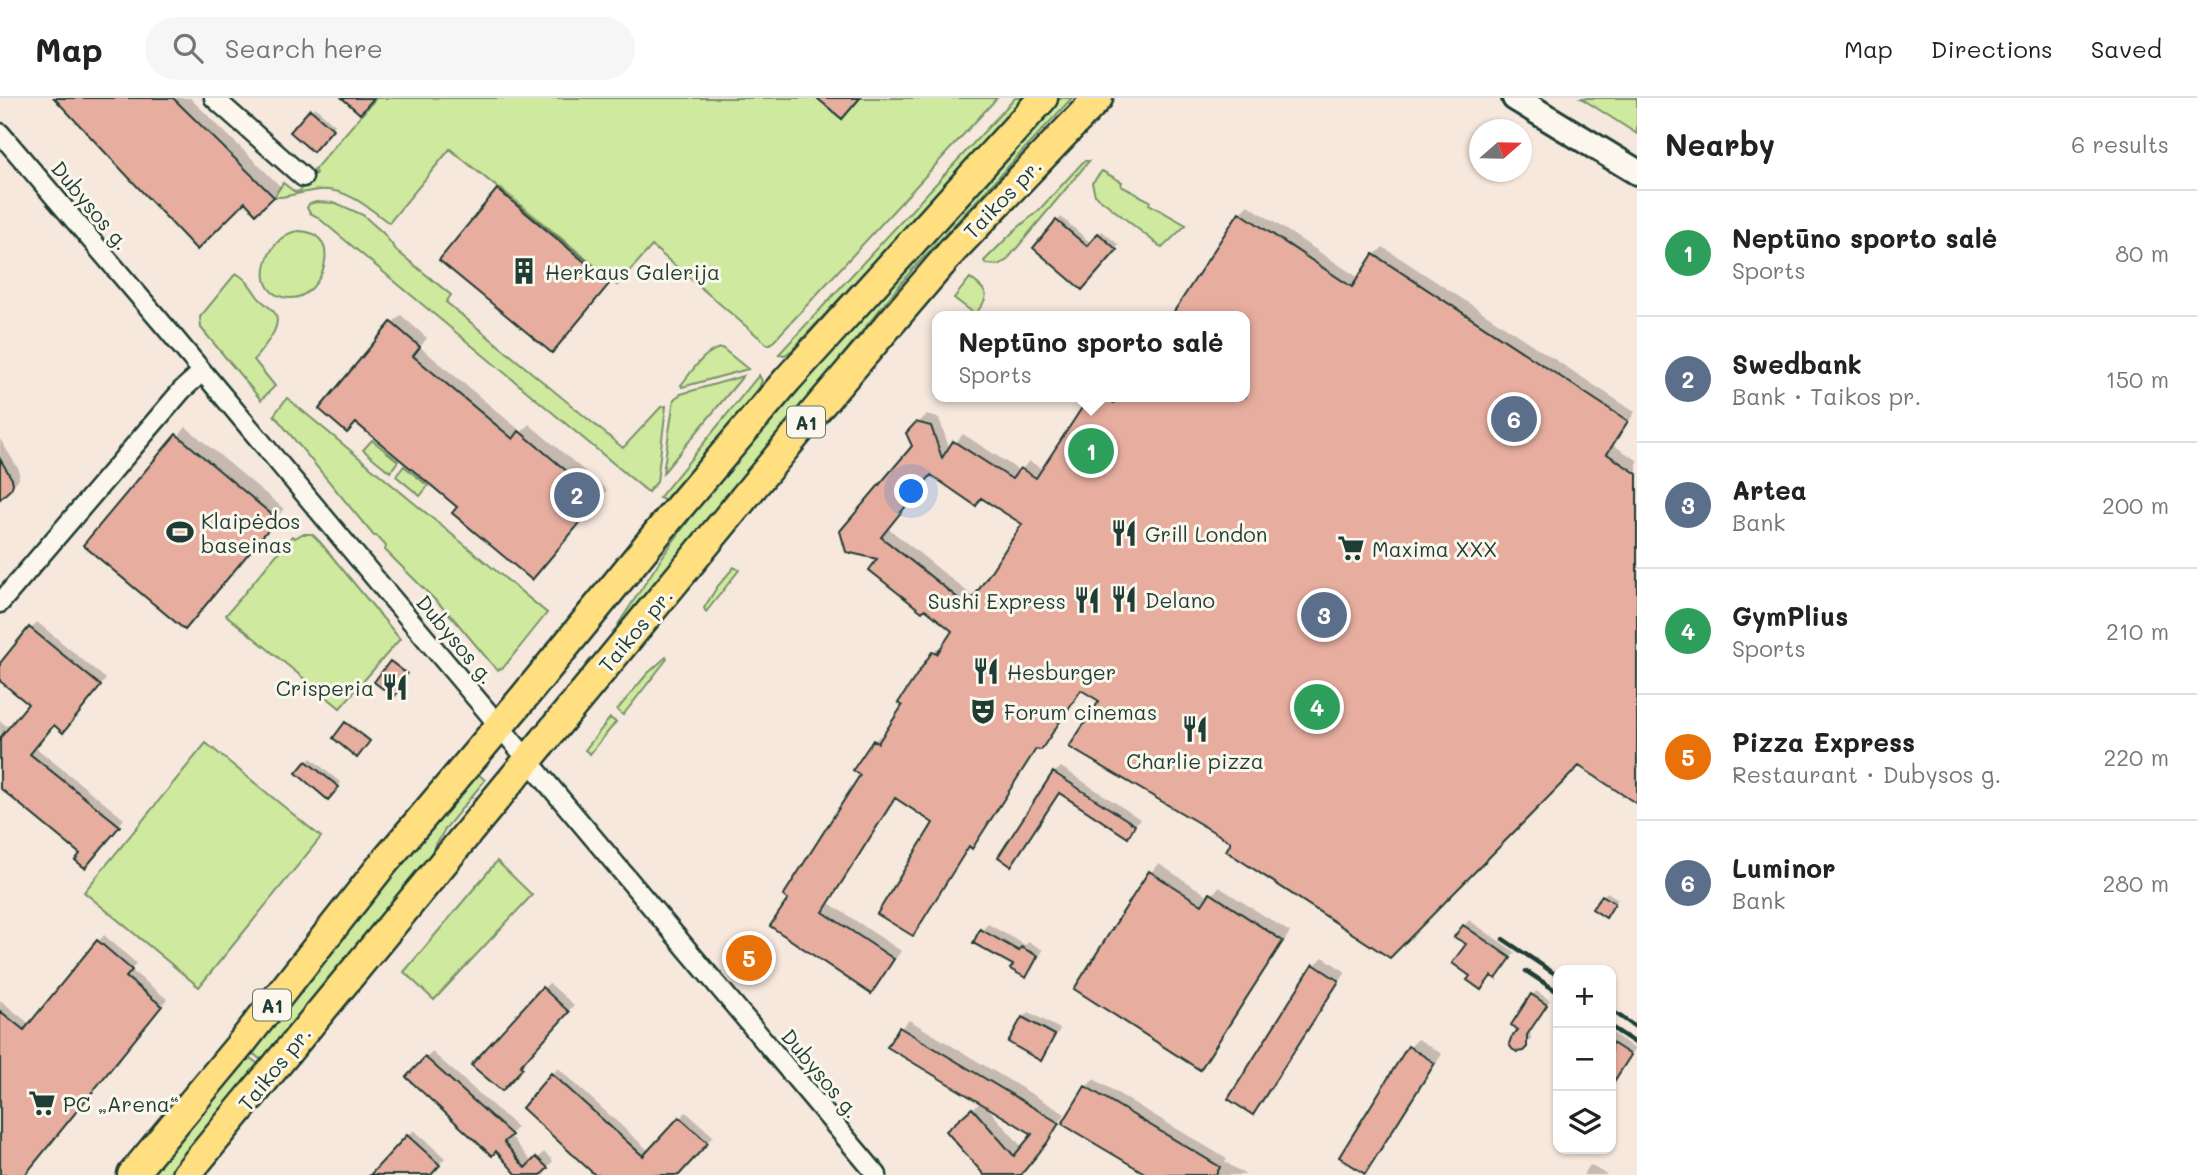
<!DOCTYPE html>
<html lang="en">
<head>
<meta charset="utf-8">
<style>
	:root { --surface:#fff; --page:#f6f6f6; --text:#222; --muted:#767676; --line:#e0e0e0; --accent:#1f3d34 }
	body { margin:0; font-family:Mali,sans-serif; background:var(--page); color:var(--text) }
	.controls { position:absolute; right:21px; bottom:21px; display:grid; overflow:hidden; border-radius:14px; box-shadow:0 2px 5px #0004 }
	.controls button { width:63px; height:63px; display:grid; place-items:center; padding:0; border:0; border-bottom:2px solid var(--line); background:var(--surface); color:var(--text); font:35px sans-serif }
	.compass { position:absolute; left:1469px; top:21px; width:63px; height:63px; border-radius:50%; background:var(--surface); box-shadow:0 2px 5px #0004; rotate:70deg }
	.you { position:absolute; left:912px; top:394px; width:24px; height:24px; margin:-18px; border:5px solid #fff; border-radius:50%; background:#1a73e8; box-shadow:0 0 0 10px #1a73e833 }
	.badge { display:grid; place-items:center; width:46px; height:46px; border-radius:50%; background:var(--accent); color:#fff; font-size:23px; font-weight:700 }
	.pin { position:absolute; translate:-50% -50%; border:4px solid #fff; box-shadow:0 2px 7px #0006 }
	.popup { position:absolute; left:932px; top:213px; width:318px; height:91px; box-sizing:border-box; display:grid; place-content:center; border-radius:14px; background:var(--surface); filter:drop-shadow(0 2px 5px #0005); font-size:23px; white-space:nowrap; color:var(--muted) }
	.popup b { font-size:26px; color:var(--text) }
	.popup::after { content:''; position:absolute; left:50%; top:100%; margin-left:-14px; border:14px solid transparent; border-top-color:var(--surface) }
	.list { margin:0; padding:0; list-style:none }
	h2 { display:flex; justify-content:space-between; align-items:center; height:91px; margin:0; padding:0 28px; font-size:30px }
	h2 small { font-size:23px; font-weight:400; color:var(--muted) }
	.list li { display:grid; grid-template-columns:46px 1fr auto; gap:21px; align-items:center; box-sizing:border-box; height:126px; padding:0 28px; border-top:2px solid var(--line) }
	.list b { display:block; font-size:26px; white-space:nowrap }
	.list p { margin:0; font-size:23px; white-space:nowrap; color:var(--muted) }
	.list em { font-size:23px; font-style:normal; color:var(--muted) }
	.icon { flex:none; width:38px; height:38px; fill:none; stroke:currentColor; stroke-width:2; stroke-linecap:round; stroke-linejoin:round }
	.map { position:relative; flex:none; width:1637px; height:1077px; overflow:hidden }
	header { display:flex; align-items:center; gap:42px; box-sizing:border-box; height:98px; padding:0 35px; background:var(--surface); border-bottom:2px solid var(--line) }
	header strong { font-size:33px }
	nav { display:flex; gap:38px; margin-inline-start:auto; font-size:24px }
	.search { width:490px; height:63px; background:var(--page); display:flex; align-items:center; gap:18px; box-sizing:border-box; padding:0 24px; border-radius:38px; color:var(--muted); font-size:26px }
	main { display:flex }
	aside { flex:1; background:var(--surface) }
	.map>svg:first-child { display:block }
	.green { fill:#cfe99f; stroke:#77936a; stroke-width:2 }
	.shadow { fill:#0003; fill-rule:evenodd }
	.building { fill:#e7aea0; stroke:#1f3d34; stroke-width:2; fill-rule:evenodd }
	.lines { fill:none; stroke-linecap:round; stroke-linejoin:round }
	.street-casing { stroke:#1f3d34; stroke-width:23 }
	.secondary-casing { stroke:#1f3d34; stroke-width:30 }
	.primary-casing { stroke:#1f3d34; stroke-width:33 }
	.street { stroke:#fbf7ec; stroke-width:18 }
	.secondary { stroke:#fbf7ec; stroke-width:24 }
	.primary { stroke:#ffdf80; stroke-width:28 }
	.rail { stroke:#1f3d34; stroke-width:4.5 }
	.labels { text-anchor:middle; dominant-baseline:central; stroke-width:6; stroke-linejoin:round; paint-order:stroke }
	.shield { fill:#fbf7ec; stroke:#61756b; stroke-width:2 }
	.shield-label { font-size:19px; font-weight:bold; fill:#1f3d34 }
	.street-label { font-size:21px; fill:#1f3d34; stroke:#fbf7ec }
	.poi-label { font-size:21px; fill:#1f3d34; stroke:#fbf7ec; text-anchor:start }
</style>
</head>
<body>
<header>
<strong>Map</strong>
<div class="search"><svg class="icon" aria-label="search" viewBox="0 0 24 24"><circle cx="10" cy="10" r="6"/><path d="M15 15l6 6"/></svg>Search here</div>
<nav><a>Map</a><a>Directions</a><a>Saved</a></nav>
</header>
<main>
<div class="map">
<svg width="1637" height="1077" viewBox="0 0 1637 1077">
	<rect width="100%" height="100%" fill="#f7e8dd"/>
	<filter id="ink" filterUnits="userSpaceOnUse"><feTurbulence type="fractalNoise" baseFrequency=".0143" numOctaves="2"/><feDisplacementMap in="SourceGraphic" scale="14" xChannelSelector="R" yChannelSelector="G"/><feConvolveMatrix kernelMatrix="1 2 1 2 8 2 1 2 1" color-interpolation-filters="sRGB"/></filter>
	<g filter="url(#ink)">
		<path class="green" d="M376,0H817L842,21L860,0H997L774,243L768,247L652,148L617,187L450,51L389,125C369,110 347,90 320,92C307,93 294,97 281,99H274L283,85L295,94L300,93L316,75L314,72Z
			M1015,0H1025L792,252L785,257L779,256Z
			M1060,0H1072L912,172L620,530L617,528L667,452L721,378L795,289Z
			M1581,0H1637V36Z
			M1084,63H1089L1006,163L998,167L986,166L984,163L1014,133L1039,112Z
			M1102,73L1122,84L1121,88L1150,103L1149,106L1186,127L1162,150L1095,97L1092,85Z
			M316,104L336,105L363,117L383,135L397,153L451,197L446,204L623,350L661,309L666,308L657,384L648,394L316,118L310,115L307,110L309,106Z
			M298,133C346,133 323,201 290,200C247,199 265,137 298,133Z
			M236,175C249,183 249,187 258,199C262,204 269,208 274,214C285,228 262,250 254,262L275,288L261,302L201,230L200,219Z
			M970,180C989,194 991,198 975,216L954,200Z
			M722,250L748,271L682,289L681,287C691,275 705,251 722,250Z
			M759,277L762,283L759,290L671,398L664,402L659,400Z
			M743,278L663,375L674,301L681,296Z
			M287,300L547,515L503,570L498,572L495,570L453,520L385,452L386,448L377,438H374L274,317Z
			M372,342L398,363L390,374L363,352Z
			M404,368L428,388L420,398L396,378Z
			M302,436H312L320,444L400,541L340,610L226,517L292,438L295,440Z
			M734,469L739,472L706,514L704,510L717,489Z
			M666,559L667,561L623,617L617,612L647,576Z
			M610,620L616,624L590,656L585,652Z
			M206,645L321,739L199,889L84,794Z
			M477,675L485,682L445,731L419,776L265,965L250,953Z
			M497,763L532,797L434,902L404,874Z
			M246,957L261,968L172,1077H150Z"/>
		<path class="shadow" d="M58,0H190L281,89L256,114L245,101Z
			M315,9L335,27L313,51L293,34Z
			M501,89L612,180L555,249L498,92Z
			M1248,107L1359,180L1374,157L1383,149L1635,314L1613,347L1637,362V703L1579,666L1233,743L1101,603L1083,591L1049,642L1040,650L1038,649L980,740L970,748L920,828L912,836L936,725L897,699L829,805L901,853L879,885L871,893L773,828L862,676L855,672L874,643L883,635L886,637L933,555L942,547L944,548L954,533L881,460L847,453L914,348L908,336L926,317L939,320L950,352L963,336L1020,373L1029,363L1044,372L1091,299H1245V218H1173L1240,115ZM932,376L976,406L983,399L1024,425L975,500L888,430Z
			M1061,119L1091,145L1102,133L1119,147L1086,186L1035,150Z
			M401,217L427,240L420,249L522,334L529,326L607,392L540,471L459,409L392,225Z
			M186,329L284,411L193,521L86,447Z
			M0,341L19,372V381L7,393L0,392Z
			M37,524L106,581L69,627L54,625L35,649L124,721L91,762L0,688V623L10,630L30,606L0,581V568Z
			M393,563L407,574L401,582L404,584L394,597L377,584Z
			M348,624L370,641L357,657L335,640Z
			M311,660L341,685L328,699L298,675Z
			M1061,669L1140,721L1127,737L1060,693L1017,760L1011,766L1000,759L1054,675Z
			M1159,766L1210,799L1219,789L1290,834L1208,962L1200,970L1151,774Z
			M1607,794L1618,801L1610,814L1603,798Z
			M1469,822L1515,854L1496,879L1492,876L1472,878L1464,828Z
			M988,826L1025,847L1029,844L1043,852L1032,872L1026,878L982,832Z
			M104,837L136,865L131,872L167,901L24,1077H0V902L31,927Z
			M754,843L764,850L752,868L739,865Z
			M1323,859L1346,874L1261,1007L1253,1015L1315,867Z
			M549,885L574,907L525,961L527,963L502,991L543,891Z
			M1536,893L1550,902L1530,932L1531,941L1524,950L1521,931L1513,926Z
			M1029,914L1060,931L1046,954L1040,960L1023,920Z
			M909,922L1065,1016L1034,1062L1018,1077H987L956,1025L981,1004L889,949L901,930ZM985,1007L1034,1036L1023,1050Z
			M1611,934L1635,951L1611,986Z
			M1418,941L1442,956L1373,1065L1365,1074L1410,949Z
			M432,954L517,1029L510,1037L532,1065L544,1054L553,1063L541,1077H520L497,1051L409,979Z
			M558,970L649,1053L686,1014L713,1038L677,1077H598L524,1010Z
			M1094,981L1227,1061L1225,1064L1246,1077H1150L1086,989Z
			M414,1032L445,1060L429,1077H372Z
			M1590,1067L1607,1077H1583Z"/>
		<path class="building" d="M54,0H173L274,99L256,116L245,104L197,152Z
			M342,0H374L360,16Z
			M817,0H860L842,21Z
			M310,11L333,31L313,54L290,34Z
			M497,91L610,185L552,255L439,162Z
			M1239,114L1352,189L1373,156L1628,323L1607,356L1637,376V706L1579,668L1390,860L1226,753L1231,744L1069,649L1099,603L1081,592L1041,652L1036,651L972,751L969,748L913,838L877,816L933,725L895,700L823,814L894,861L871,896L770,828L788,801L783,798L860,677L853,672L873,642L878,645L902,608L898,605L932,554L937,556L952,533L925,511L922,514L869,472L877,461L846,454L840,433L912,348L906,335L916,324L931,328L942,360L953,343L1012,381L1020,370L1036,380L1089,299H1104L1114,305L1118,299H1245V218H1171ZM931,377L976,408L981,400L1022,426L968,508L881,439Z
			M1056,122L1087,148L1098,135L1117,152L1082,192L1033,150Z
			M391,224L420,249L413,258L513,341L519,333L600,401L532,482L452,415L457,409L356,325L347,335L319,311Z
			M176,336L277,421L185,532L83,447Z
			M0,361L12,381L13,386L11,391L0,401Z
			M29,529L101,588L63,635L54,627L30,656L120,728L85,770L75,762L80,756L0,690V640L28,606L0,583V565Z
			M390,563L407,576L401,584L404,586L394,599L374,584Z
			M345,624L370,643L357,660L333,640Z
			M306,663L339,689L328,702L296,675Z
			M1053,674L1135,727L1128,740L1059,695L1011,768L998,759Z
			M1149,773L1202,807L1210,795L1283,843L1200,972L1074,891Z
			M1602,797L1615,805L1606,820L1592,811Z
			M1463,827L1511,860L1496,881L1491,878L1481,892L1467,882L1470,878L1452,865L1466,846L1454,839Z
			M980,831L1019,853L1021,849L1038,858L1026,880L1010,871L1013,867L973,845Z
			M97,842L132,872L126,879L162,908L25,1077H0V913L24,932Z
			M749,846L762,854L749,874L736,865Z
			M1313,866L1339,883L1253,1017L1228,1001Z
			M542,889L569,914L520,968L523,970L502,993L471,967Z
			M1531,896L1547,907L1527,937V949L1523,953L1517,954L1512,951L1509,946L1511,940L1518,932L1511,927Z
			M1022,919L1055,937L1041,963L1008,944Z
			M899,929L1059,1025L1047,1045L1021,1077H984L946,1033L972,1010L1014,1058L1032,1036L887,949Z
			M1611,944L1631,957L1611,988Z
			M1408,948L1435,965L1365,1076L1339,1059Z
			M425,959L512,1037L504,1044L525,1070L536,1059L548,1070L541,1077H517L496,1053L492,1058L406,979Z
			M551,975L643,1058L679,1019L708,1045L679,1077H595L522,1010Z
			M1085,988L1220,1069L1216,1077H1148L1062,1026Z
			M407,1037L440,1067L431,1077H370Z"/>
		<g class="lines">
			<defs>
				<path id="street" d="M214,0L303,79
					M0,35L167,231L379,485L877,1077
					M0,505L182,292L202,274"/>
				<path id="secondary" d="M1515,0L1637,74"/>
				<path id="primary" d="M132,1077L240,947L382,767L524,599L668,422L787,282L1043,0
					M186,1077L818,310L954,151L1098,0"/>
			</defs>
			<use href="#street" class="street-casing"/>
			<use href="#secondary" class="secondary-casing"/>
			<use href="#primary" class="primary-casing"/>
			<use href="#street" class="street"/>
			<use href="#secondary" class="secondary"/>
			<use href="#primary" class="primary"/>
			<path class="rail" d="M1503,841L1558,878
				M1526,873L1558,894
				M1611,912L1637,930
				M1611,929L1637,946"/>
		</g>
	</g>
	<defs>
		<symbol id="building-bare" viewBox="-9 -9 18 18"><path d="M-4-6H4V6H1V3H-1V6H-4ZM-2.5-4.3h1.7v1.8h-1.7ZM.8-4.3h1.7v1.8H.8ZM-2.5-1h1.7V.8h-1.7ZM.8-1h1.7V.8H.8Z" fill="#1f3d34" stroke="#fbf7ec" stroke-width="2.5" paint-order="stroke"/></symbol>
		<symbol id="stadium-bare" viewBox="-9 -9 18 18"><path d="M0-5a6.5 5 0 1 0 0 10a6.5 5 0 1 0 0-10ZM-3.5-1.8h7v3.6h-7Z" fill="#1f3d34" stroke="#fbf7ec" stroke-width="2.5" paint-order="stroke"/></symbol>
		<symbol id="restaurant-bare" viewBox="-9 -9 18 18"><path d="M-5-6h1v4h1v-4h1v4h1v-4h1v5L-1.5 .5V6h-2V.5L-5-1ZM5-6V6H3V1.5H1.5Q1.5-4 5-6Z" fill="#1f3d34" stroke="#fbf7ec" stroke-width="2.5" paint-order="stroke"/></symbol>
		<symbol id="supermarket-bare" viewBox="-9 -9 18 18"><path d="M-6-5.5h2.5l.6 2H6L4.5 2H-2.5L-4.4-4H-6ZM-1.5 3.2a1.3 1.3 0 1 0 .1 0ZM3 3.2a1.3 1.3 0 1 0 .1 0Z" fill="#1f3d34" stroke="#fbf7ec" stroke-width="2.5" paint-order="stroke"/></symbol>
		<symbol id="theatre-bare" viewBox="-9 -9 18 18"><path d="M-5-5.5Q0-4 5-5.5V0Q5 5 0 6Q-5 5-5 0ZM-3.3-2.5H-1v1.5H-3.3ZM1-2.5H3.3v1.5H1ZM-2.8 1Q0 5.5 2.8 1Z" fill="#1f3d34" stroke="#fbf7ec" stroke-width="2.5" paint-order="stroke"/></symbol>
	</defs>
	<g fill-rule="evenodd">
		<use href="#building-bare" x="505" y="154" width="38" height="38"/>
		<use href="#stadium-bare" x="161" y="415" width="38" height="38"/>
		<use href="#restaurant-bare" x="1105" y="416" width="38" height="38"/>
		<use href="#supermarket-bare" x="1332" y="431" width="38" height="38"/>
		<use href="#restaurant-bare" x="1105" y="482" width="38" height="38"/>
		<use href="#restaurant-bare" x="1068" y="483" width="38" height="38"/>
		<use href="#restaurant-bare" x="967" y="554" width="38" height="38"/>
		<use href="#restaurant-bare" x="376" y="570" width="38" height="38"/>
		<use href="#theatre-bare" x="964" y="594" width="38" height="38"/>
		<use href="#restaurant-bare" x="1176" y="612" width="38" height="38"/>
		<use href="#supermarket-bare" x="23" y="986" width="38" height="38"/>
	</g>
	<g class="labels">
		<g class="shield">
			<rect x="787" y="308.5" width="38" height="31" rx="5"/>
			<rect x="253" y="891.5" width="38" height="31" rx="5"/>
		</g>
		<g class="shield-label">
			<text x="806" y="324">A1</text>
			<text x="272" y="907">A1</text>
		</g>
		<g class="street-label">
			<text transform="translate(1002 100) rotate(-46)">Taikos pr.</text>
			<text transform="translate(91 107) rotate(50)">Dubysos g.</text>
			<text transform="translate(635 532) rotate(-50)">Taikos pr.</text>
			<text transform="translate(456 541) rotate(50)">Dubysos g.</text>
			<text transform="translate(274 970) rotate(-51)">Taikos pr.</text>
			<text transform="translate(821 975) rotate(50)">Dubysos g.</text>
		</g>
		<g class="poi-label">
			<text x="545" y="173">Herkaus Galerija</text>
			<text x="201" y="422">Klaipėdos<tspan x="201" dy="24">baseinas</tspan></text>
			<text x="1145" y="435">Grill London</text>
			<text x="1372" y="450">Maxima XXX</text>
			<text x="1145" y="501">Delano</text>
			<text x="1066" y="502" text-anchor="end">Sushi Express</text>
			<text x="1007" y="573">Hesburger</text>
			<text x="374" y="589" text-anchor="end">Crisperia</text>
			<text x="1004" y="613">Forum cinemas</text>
			<text x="1195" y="662" text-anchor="middle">Charlie pizza</text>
			<text x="63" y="1005">PC „Arena“</text>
		</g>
	</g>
</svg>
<div class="controls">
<button>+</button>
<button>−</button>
<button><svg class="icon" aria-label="layers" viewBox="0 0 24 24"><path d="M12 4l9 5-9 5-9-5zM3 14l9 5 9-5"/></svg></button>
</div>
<svg class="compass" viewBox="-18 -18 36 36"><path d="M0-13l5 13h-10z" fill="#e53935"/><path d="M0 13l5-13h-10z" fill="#767676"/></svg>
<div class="you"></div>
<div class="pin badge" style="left:1091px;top:353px;background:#2e9e5b">1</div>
<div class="popup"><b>Neptūno sporto salė</b>Sports</div>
<div class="pin badge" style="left:577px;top:397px;background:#5c6f8a">2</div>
<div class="pin badge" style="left:1324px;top:517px;background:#5c6f8a">3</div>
<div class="pin badge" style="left:1317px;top:609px;background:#2e9e5b">4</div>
<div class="pin badge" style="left:749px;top:860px;background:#e8710a">5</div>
<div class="pin badge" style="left:1514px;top:321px;background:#5c6f8a">6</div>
</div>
<aside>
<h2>Nearby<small>6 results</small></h2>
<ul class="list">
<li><span class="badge" style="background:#2e9e5b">1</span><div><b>Neptūno sporto salė</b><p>Sports</p></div><em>80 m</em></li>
<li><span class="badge" style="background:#5c6f8a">2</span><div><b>Swedbank</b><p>Bank · Taikos pr.</p></div><em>150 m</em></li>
<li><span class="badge" style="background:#5c6f8a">3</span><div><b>Artea</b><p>Bank</p></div><em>200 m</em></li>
<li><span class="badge" style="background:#2e9e5b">4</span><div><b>GymPlius</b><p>Sports</p></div><em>210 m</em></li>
<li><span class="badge" style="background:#e8710a">5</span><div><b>Pizza Express</b><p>Restaurant · Dubysos g.</p></div><em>220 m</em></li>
<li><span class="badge" style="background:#5c6f8a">6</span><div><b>Luminor</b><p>Bank</p></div><em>280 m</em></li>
</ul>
</aside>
</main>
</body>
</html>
